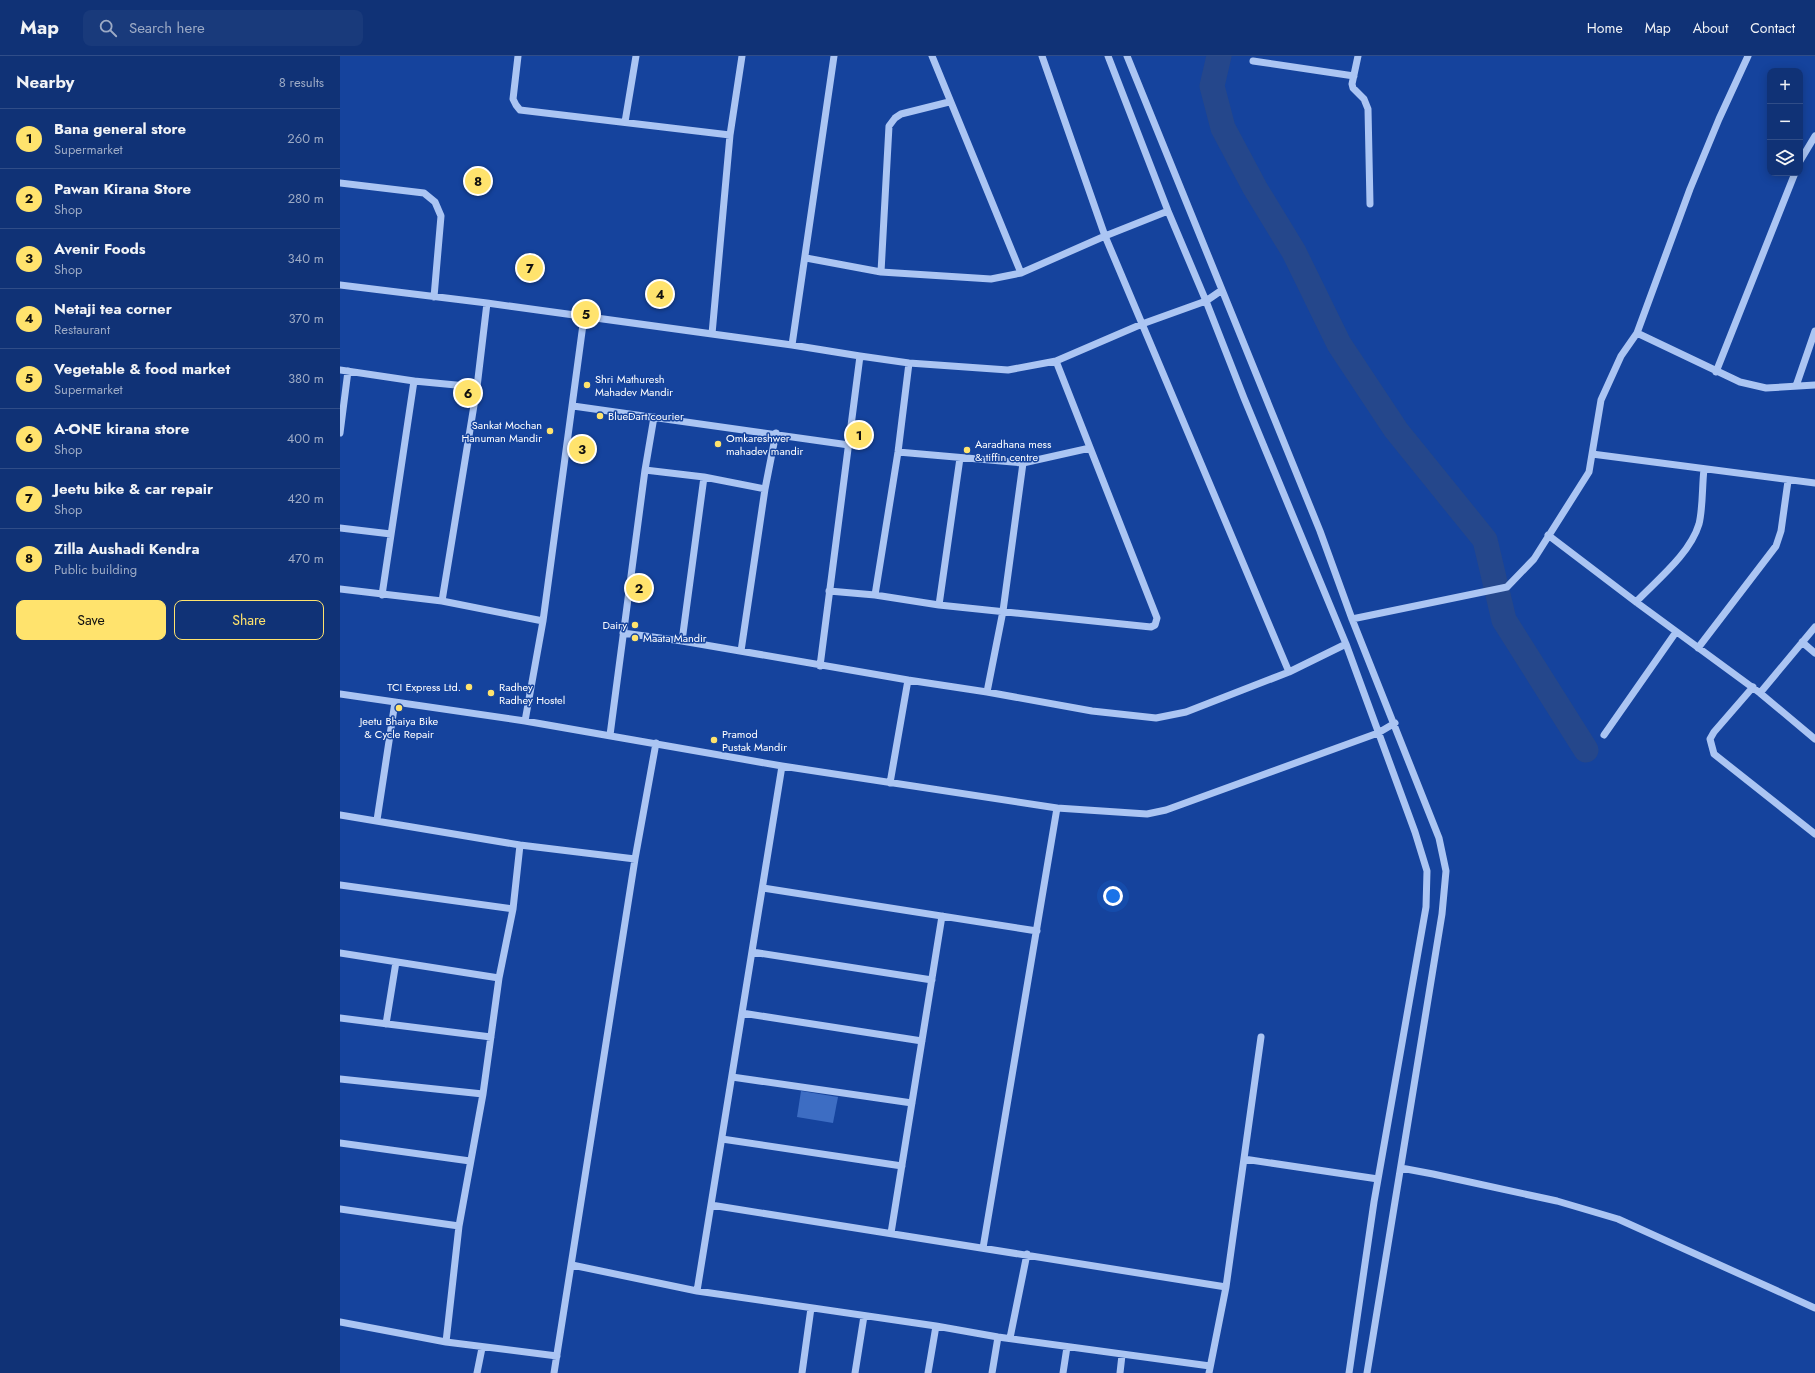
<!DOCTYPE html>
<html lang="en">
<head>
<meta charset="utf-8">
<style>
	:root { --surface:#103276; --page:#193a7b; --text:#f1f3f6; --muted:#9caac5; --line:#304d88; --accent:#ffe36d }
	body { margin:0; font-family:Jost,sans-serif; background:var(--page); color:var(--text) }
	.controls { position:absolute; right:12px; top:12px; display:grid; overflow:hidden; border-radius:8px; box-shadow:0 2px 10px #0003 }
	.controls button { width:36px; height:36px; display:grid; place-items:center; padding:0; border:0; border-bottom:1px solid var(--line); background:var(--surface); color:var(--text); font:20px sans-serif }
	.you { position:absolute; left:773px; top:840px; width:14px; height:14px; margin:-10px; border:3px solid #fff; border-radius:50%; background:#1a73e8; box-shadow:0 0 0 6px #1a73e833 }
	.badge { display:grid; place-items:center; width:26px; height:26px; border-radius:50%; background:var(--accent); color:#111; font-size:13px; font-weight:700 }
	.pin { position:absolute; translate:-50% -50%; border:2px solid #fff; box-shadow:0 1px 4px #0006 }
	.list { margin:0; padding:0; list-style:none }
	h2 { display:flex; justify-content:space-between; align-items:center; height:52px; margin:0; padding:0 16px; font-size:17px }
	h2 small { font-size:13px; font-weight:400; color:var(--muted) }
	.list li { display:grid; grid-template-columns:26px 1fr auto; gap:12px; align-items:center; box-sizing:border-box; height:60px; padding:0 16px; border-top:1px solid var(--line) }
	.list b { display:block; font-size:15px; white-space:nowrap }
	.list p { margin:0; font-size:13px; white-space:nowrap; color:var(--muted) }
	.list em { font-size:13px; font-style:normal; color:var(--muted) }
	.actions { display:flex; gap:8px; padding:12px 16px }
	.actions a { flex:1; padding:9px 0; border:1px solid var(--accent); border-radius:8px; text-align:center; font-size:14px; color:var(--accent) }
	.actions .main { background:var(--accent); color:#111 }
	.icon { flex:none; width:22px; height:22px; fill:none; stroke:currentColor; stroke-width:2; stroke-linecap:round; stroke-linejoin:round }
	.map { position:relative; flex:none; width:1475px; height:1317px; overflow:hidden }
	header { display:flex; align-items:center; gap:24px; box-sizing:border-box; height:56px; padding:0 20px; background:var(--surface); border-bottom:1px solid var(--line) }
	header strong { font-size:19px }
	nav { display:flex; gap:22px; margin-inline-start:auto; font-size:14px }
	.search { width:280px; height:36px; background:var(--page); display:flex; align-items:center; gap:10px; box-sizing:border-box; padding:0 14px; border-radius:8px; color:var(--muted); font-size:15px }
	main { display:flex }
	aside { flex:1; background:var(--surface) }
	.map>svg:first-child { display:block }
	.lines { fill:none; stroke-linecap:round; stroke-linejoin:round }
	.river { stroke:#25478b; stroke-width:25 }
	.building { fill:#3d6dc3 }
	.minor { stroke:#abc5f3; stroke-width:7 }
	.poi-dot { fill:#ffe36d; stroke:#15439d; stroke-width:1.5 }
	.labels { text-anchor:middle; dominant-baseline:central; stroke-width:3; stroke-linejoin:round; paint-order:stroke }
	.poi-label { font-size:11px; fill:#fff; stroke:#15439d; text-anchor:start }
</style>
</head>
<body>
<header>
<strong>Map</strong>
<div class="search"><svg class="icon" aria-label="search" viewBox="0 0 24 24"><circle cx="10" cy="10" r="6"/><path d="M15 15l6 6"/></svg>Search here</div>
<nav><a>Home</a><a>Map</a><a>About</a><a>Contact</a></nav>
</header>
<main>
<aside>
<h2>Nearby<small>8 results</small></h2>
<ul class="list">
<li><span class="badge">1</span><div><b>Bana general store</b><p>Supermarket</p></div><em>260 m</em></li>
<li><span class="badge">2</span><div><b>Pawan Kirana Store</b><p>Shop</p></div><em>280 m</em></li>
<li><span class="badge">3</span><div><b>Avenir Foods</b><p>Shop</p></div><em>340 m</em></li>
<li><span class="badge">4</span><div><b>Netaji tea corner</b><p>Restaurant</p></div><em>370 m</em></li>
<li><span class="badge">5</span><div><b>Vegetable &amp; food market</b><p>Supermarket</p></div><em>380 m</em></li>
<li><span class="badge">6</span><div><b>A-ONE kirana store</b><p>Shop</p></div><em>400 m</em></li>
<li><span class="badge">7</span><div><b>Jeetu bike &amp; car repair</b><p>Shop</p></div><em>420 m</em></li>
<li><span class="badge">8</span><div><b>Zilla Aushadi Kendra</b><p>Public building</p></div><em>470 m</em></li>
</ul>
<div class="actions"><a class="main">Save</a><a>Share</a></div>
</aside>
<div class="map">
<svg width="1475" height="1317" viewBox="0 0 1475 1317">
	<rect width="100%" height="100%" fill="#15439d"/>
	<g class="lines">
		<path class="river" d="M879,0L872,30L883,72L915,132L954,196L999,288L1056,374L1145,484L1164,564L1246,694"/>
	</g>
	<path class="building" d="M461,1035L498,1041L493,1067L457,1061Z"/>
	<g class="lines">
		<path class="minor" d="M178,0L173,43L176,49L180,54L390,79
			M592,0L681,217
			M702,0L765,180L949,616
			M768,0L828,155L866,245L904,342L1006,588L1075,776L1087,815L1086,851L1034,1146L1009,1317
			M787,0L980,475L1012,563L1099,782L1106,815L1102,858L1027,1317
			M1018,0L1012,28L1013,32L1024,43L1028,53L1030,148
			M913,5L1014,20
			M285,66L296,0
			M1460,105L1475,80
			M0,127L84,137L95,146L101,160L94,241
			M466,202L541,216L651,223L681,217L765,180L828,155
			M541,216L549,70L555,62L561,58L609,46
			M0,229L147,247L452,289L520,300L569,307L668,314L716,305L802,268L866,245L882,234
			M1297,277L1400,326L1426,332L1475,329
			M372,278L390,79L402,0
			M452,289L494,0
			M0,314L74,325L137,331
			M1376,316L1455,117
			M1456,330L1475,275
			M233,350L509,389
			M0,377L8,315
			M558,396L683,407L750,392
			M1252,398L1475,427
			M305,414L364,421L425,433
			M0,472L51,478
			M1208,479L1296,546L1420,637L1475,683
			M0,533L102,545L203,565
			M489,535L535,539L599,549L811,571L815,569L817,562L716,305
			M42,539L74,325
			M535,539L558,396L569,307
			M102,545L137,331L147,247
			M1296,546C1317,524 1350,498 1359,468C1363,452 1362,430 1364,413
			M599,549L620,402
			M1012,563L1167,531L1194,503L1249,416L1261,344L1281,300L1297,277L1350,133L1379,63L1408,0
			M283,577L342,585L568,624L647,636L752,655L816,662L846,656L949,616L1006,588
			M342,585L364,421
			M1462,586L1475,597
			M1358,592L1436,490L1441,475L1448,425
			M401,595L425,433L436,377
			M480,610L520,300
			M1413,631L1374,676L1370,683L1374,698L1475,778
			M647,636L663,555L683,407
			M1420,637L1475,571
			M0,638L185,665L442,710L717,752L807,758L826,754L1038,677L1055,667
			M185,665L203,565L244,261
			M270,679L305,414L314,361
			M1264,679L1336,576
			M550,727L568,624
			M0,759L180,789L295,803
			M37,764L55,646
			M0,829L173,853
			M423,832L697,875
			M412,896L592,924
			M0,897L159,922
			M402,957L582,985
			M0,962L151,981
			M46,968L56,906
			M392,1021L572,1047
			M0,1023L143,1038
			M382,1083L562,1110
			M0,1087L130,1105
			M904,1103L1038,1123
			M1061,1112L1093,1118L1217,1145L1278,1163L1475,1252
			M371,1149L886,1231
			M0,1153L119,1170
			M551,1177L602,860
			M643,1192L717,752
			M232,1209L357,1235L596,1270L658,1281L870,1310
			M357,1235L442,710
			M0,1266L106,1286L217,1300
			M670,1282L687,1198
			M106,1286L119,1170L143,1038L159,922L173,853L180,789
			M137,1317L142,1292
			M214,1317L295,803L316,687
			M462,1317L471,1252
			M515,1317L524,1260
			M588,1317L596,1270
			M652,1317L658,1281
			M723,1317L727,1291
			M780,1317L782,1299
			M869,1317L886,1231L921,981"/>
	</g>
	<g class="poi-dot">
		<circle cx="247" cy="329" r="4"/>
		<circle cx="260" cy="360" r="4"/>
		<circle cx="210" cy="375" r="4"/>
		<circle cx="378" cy="388" r="4"/>
		<circle cx="627" cy="394" r="4"/>
		<circle cx="295" cy="569" r="4"/>
		<circle cx="295" cy="582" r="4"/>
		<circle cx="129" cy="631" r="4"/>
		<circle cx="151" cy="637" r="4"/>
		<circle cx="59" cy="652" r="4"/>
		<circle cx="374" cy="684" r="4"/>
	</g>
	<g class="labels">
		<g class="poi-label">
			<text x="255" y="323">Shri Mathuresh<tspan x="255" dy="13">Mahadev Mandir</tspan></text>
			<text x="268" y="360">BlueDart courier</text>
			<text x="202" y="369" text-anchor="end">Sankat Mochan<tspan x="202" dy="13">Hanuman Mandir</tspan></text>
			<text x="386" y="382">Omkareshwer<tspan x="386" dy="13">mahadev mandir</tspan></text>
			<text x="635" y="388">Aaradhana mess<tspan x="635" dy="13">&amp; tiffin centre</tspan></text>
			<text x="287" y="569" text-anchor="end">Dairy</text>
			<text x="303" y="582">Maata Mandir</text>
			<text x="121" y="631" text-anchor="end">TCI Express Ltd.</text>
			<text x="159" y="631">Radhey<tspan x="159" dy="13">Radhey Hostel</tspan></text>
			<text x="59" y="665" text-anchor="middle">Jeetu Bhaiya Bike<tspan x="59" dy="13">&amp; Cycle Repair</tspan></text>
			<text x="382" y="678">Pramod<tspan x="382" dy="13">Pustak Mandir</tspan></text>
		</g>
	</g>
</svg>
<div class="controls">
<button>+</button>
<button>−</button>
<button><svg class="icon" aria-label="layers" viewBox="0 0 24 24"><path d="M12 4l9 5-9 5-9-5zM3 14l9 5 9-5"/></svg></button>
</div>
<div class="you"></div>
<div class="pin badge" style="left:519px;top:379px">1</div>
<div class="pin badge" style="left:299px;top:532px">2</div>
<div class="pin badge" style="left:242px;top:393px">3</div>
<div class="pin badge" style="left:320px;top:238px">4</div>
<div class="pin badge" style="left:246px;top:258px">5</div>
<div class="pin badge" style="left:128px;top:337px">6</div>
<div class="pin badge" style="left:190px;top:212px">7</div>
<div class="pin badge" style="left:138px;top:125px">8</div>
</div>
</main>
</body>
</html>
